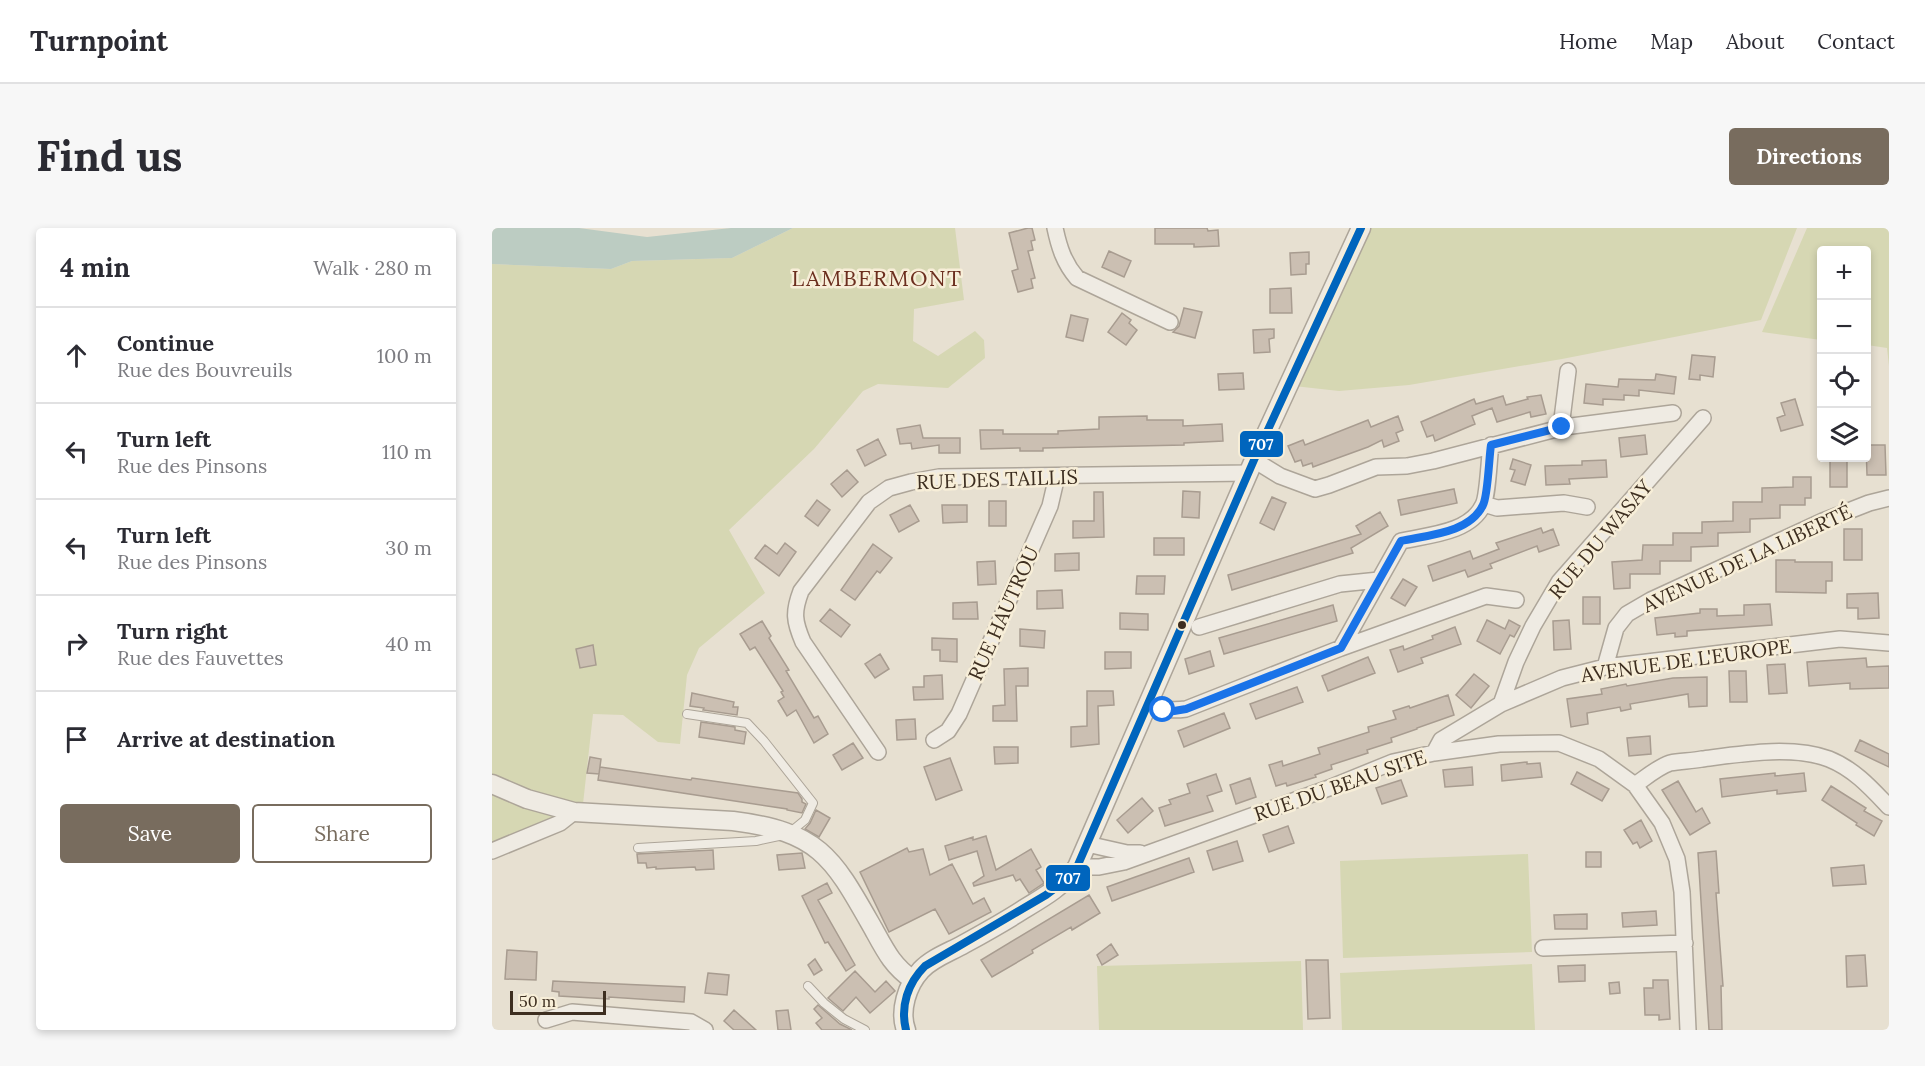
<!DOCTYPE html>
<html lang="en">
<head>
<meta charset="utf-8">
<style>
	:root { --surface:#fff; --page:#f7f7f7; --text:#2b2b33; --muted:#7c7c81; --line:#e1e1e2; --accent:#786c5e }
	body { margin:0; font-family:Lora,serif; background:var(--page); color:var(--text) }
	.controls { position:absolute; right:18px; top:18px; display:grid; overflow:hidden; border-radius:6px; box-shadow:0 3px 9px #0003 }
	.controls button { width:54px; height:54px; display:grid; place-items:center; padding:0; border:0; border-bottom:2px solid var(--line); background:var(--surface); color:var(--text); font:30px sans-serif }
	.scale { position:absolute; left:18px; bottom:15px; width:96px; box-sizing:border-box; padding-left:6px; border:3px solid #3d2e20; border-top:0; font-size:16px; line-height:21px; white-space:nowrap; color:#3d2e20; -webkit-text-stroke:4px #f7eed8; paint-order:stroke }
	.stop { position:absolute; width:18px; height:18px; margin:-14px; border:4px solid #1a73e8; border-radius:50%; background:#fff }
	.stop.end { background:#1a73e8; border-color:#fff; box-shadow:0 2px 6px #0008 }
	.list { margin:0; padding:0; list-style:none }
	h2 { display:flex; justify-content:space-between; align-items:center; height:78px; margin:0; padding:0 24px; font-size:26px }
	h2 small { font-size:20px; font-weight:400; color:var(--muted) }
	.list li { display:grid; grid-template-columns:39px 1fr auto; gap:18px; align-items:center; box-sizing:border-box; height:96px; padding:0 24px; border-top:2px solid var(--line) }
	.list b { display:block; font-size:22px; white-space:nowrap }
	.list p { margin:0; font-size:20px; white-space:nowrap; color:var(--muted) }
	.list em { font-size:20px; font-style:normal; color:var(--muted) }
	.actions { display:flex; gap:12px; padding:18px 24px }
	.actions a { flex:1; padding:14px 0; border:2px solid var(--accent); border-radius:6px; text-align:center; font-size:21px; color:var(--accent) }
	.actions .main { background:var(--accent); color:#fff }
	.icon { flex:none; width:33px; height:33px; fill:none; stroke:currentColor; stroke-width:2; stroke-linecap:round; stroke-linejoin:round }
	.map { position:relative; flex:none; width:1397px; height:802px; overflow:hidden; border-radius:6px }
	header { display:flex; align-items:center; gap:36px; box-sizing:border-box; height:84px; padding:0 30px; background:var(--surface); border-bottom:2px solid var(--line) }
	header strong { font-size:28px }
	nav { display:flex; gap:33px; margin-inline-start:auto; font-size:21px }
	.intro { display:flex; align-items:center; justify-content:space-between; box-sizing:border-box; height:144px; padding:0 36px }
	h1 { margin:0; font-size:42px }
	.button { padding:15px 27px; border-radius:6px; background:var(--accent); color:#fff; font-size:21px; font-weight:700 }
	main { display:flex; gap:36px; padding:0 36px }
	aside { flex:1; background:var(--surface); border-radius:6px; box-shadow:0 3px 9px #0003 }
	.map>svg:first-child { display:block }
	.green { fill:#d6d7b3 }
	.water { fill:#bcccc2 }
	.building { fill:#cbbfb2; stroke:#a89c90; stroke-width:1.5 }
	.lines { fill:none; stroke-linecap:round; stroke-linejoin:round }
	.service-casing { stroke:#ada599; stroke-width:10 }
	.minor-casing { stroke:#ada599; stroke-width:18 }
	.tertiary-casing { stroke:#ada599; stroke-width:21 }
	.service { stroke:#efebe3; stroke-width:8 }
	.minor { stroke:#efebe3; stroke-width:15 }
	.tertiary { stroke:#efebe3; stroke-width:18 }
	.bus-1-casing { stroke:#f7eed8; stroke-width:12 }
	.bus-1 { stroke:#0065bd; stroke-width:8 }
	.route { stroke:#1a73e8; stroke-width:8 }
	.bus-dot { fill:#3d2e20; stroke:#f7eed8; stroke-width:2 }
	.labels { text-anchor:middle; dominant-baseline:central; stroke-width:5; stroke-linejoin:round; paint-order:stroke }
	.street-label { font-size:20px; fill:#3d2e20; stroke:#f7eed8 }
	.quarter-label { font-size:22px; letter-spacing:1.5px; fill:#6b2e1e; stroke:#f7eed8 }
	.line-badge { stroke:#f7eed8; stroke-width:2 }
	.badge-label { font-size:16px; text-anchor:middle; font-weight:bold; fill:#fff }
</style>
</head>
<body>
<header>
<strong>Turnpoint</strong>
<nav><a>Home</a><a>Map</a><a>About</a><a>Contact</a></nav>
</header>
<div class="intro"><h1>Find us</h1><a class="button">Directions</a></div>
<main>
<aside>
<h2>4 min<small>Walk · 280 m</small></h2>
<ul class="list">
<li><svg class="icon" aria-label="ahead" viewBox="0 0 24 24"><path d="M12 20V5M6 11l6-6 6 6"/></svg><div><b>Continue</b><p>Rue des Bouvreuils</p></div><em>100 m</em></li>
<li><svg class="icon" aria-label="left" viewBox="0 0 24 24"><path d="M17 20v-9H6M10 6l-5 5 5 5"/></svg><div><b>Turn left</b><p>Rue des Pinsons</p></div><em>110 m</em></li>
<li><svg class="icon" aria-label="left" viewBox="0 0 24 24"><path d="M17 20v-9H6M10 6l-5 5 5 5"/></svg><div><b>Turn left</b><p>Rue des Pinsons</p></div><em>30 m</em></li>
<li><svg class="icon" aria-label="right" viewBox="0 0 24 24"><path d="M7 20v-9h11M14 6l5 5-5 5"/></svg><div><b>Turn right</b><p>Rue des Fauvettes</p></div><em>40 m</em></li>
<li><svg class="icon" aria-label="arrive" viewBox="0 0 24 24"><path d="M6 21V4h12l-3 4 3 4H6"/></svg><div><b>Arrive at destination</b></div></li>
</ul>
<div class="actions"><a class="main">Save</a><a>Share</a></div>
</aside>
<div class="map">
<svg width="1397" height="802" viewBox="0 0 1397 802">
	<rect width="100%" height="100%" fill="#e7e0d1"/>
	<path class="green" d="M301,0H463L472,72L422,81L421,113L446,128L483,103L492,112L493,130L456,160L386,156L371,163L322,221L237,302L273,365L207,420L195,447L188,516L166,514L131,487L101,486L91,576L41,564L0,547V36L119,41L140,33L240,30Z
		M875,0H1305L1269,92L1070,131L917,157L847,163L802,158Z
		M1315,0H1397V138L1395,120L1375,117L1374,22H1330L1329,112L1270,104Z
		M0,566L35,581L62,588L0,620Z
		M1036,626L1040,724L851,730L848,633Z
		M809,733L811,802H607L605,738Z
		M1040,736L1043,802H850L848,745Z"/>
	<path class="water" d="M0,0H87L155,9L239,0H301L240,30L140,33L119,41L0,36Z"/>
	<path class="building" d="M536,0H540L543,12L539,13L541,22L536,23L543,50L539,51L541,60L526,64L520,43L526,41L517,5Z
		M663,0H715L716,3L726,2L727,18L702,19V16H663Z
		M617,23L639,33L632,49L610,39Z
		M817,24V36H814V46L799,47L798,25Z
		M799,60L800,85H778V61Z
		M692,80L710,84L703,110L681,104L687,98Z
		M630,85L639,92L637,95L645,102L634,117L616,104Z
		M579,87L596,91L591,113L574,109Z
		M782,101V110L777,111L778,124L762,125L761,102Z
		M1200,127L1223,129L1221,149L1208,147V152L1197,151Z
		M751,145L752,161L727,162L726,146Z
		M1164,146L1184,149L1182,166L1147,162V168L1132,167V172L1111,171V177L1092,175L1094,156L1126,159L1127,151L1163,152Z
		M1049,167L1054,186L1039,189L1038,184L1005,194L1000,180L980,188L983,196L943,213L941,207L935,209L929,194L982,171L984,176L1011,168L1014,177L1036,171L1035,169Z
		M1303,171L1311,197L1289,203L1285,190L1293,187L1289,175Z
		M655,188V192H691V198L730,196L731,213L692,215V217L551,220V223H528V220L489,221L488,202H511V206H566V203L607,201V189Z
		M906,188L911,202L904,205L907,213L892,219L890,212L876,219L821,239L820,235L811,238L809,232L803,234L796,218L811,212L813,217L876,192L879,199Z
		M428,197L431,210H468V225H447V217L420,221L419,215L408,216L405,201Z
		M1153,207L1155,226L1129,229L1127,210Z
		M386,211L394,227L373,238L365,222Z
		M1374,217H1393L1394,247H1375Z
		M1021,231L1039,237L1033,257L1019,253L1023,242L1018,241Z
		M1114,232L1115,249L1077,251L1078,256L1054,257L1053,238L1090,237V233Z
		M1338,233H1355V259H1338Z
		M355,242L366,254L350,269L339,256Z
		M1301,249H1319V270H1313V277H1288V290L1258,291V304L1226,305V318L1199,319V333H1168V346H1138V360L1122,361L1120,334L1150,332L1151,317H1181V305H1210V294L1241,293V274H1270V260L1301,259Z
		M962,261L965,275L909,287L906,272Z
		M691,263L708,264L707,290L690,289Z
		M602,264H611L612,309L581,310V293H602Z
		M780,269L794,275L782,302L768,295Z
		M325,272L338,282L326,298L313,288Z
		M497,273H514V298H497Z
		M418,277L427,293L407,304L398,287Z
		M450,277H475V294L451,295Z
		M888,284L896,298L859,320L861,325L740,362L736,347L869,306L864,298Z
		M1049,300L1051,305L1061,301L1067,317L1047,324L1045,318L998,336L1000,340L976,349L973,342L941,353L936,338L978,323L981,331L1007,321L1004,315Z
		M1352,301H1370V332H1352Z
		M662,310H692V327H662Z
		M293,315L304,324L287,348L263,330L273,317L285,326Z
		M381,316L400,330L388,345L385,343L363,372L349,362Z
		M587,325V342L563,343V326Z
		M1284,332H1303V334H1340V353H1334V365L1284,364Z
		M503,333L504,356L486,357L485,334Z
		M645,348H673L672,366H644Z
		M911,351L925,359L913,378L899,370Z
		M570,362L571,380L545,381V363Z
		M1386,365L1387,390L1366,391V380H1355V366Z
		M1091,369H1108V396H1091Z
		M485,374L486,391H461V375Z
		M1278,376L1280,397L1195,403V408L1183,409V405L1165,407L1163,390L1208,385V381H1225V388L1252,387V377Z
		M841,377L845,393L732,426L727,410Z
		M338,381L358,397L349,409L328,393Z
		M628,385L656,386V402L628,401Z
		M995,392L1013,401L1017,392L1028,398L1022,409L1018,407L1008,426L985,413Z
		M1077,392L1079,421L1062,422L1061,393Z
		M270,393L279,408L277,410L297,442L294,443L322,490L326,488L336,506L322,515L304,482L295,488L286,473L292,469L289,464L291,463L263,419L258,422L248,406Z
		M963,399L969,416L929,430L931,435L906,444L898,422L911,418L912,422L941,411L940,408Z
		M528,401L553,403L552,420L528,418Z
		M440,410L465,411V434L448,433V422H440Z
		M101,417L104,437L88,440L84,421Z
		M718,423L722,438L697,446L693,431Z
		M613,424H639V440L613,441Z
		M388,426L397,441L383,450L373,436Z
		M876,429L883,445L836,463L830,448Z
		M1374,430L1375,439L1397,438V460L1358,461V455L1317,458L1315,434Z
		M1293,436L1295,465L1277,466L1275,437Z
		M536,440V458H524L525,493H501V478L513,477L512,441Z
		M1237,443H1254L1255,474H1238Z
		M982,446L997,458L979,480L964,467Z
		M450,447L451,471L422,472L421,459H432V448Z
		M1215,449V478L1197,479L1196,466L1138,476L1139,481L1129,483L1128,479L1095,485L1096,496L1079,499L1075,471L1110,466L1109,461L1134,456L1135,458L1181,450Z
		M805,459L811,474L764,491L758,476Z
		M595,463H621L622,477L606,478L607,516L579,519V499L595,498Z
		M200,465L242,474L241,479H246L245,487L211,482L212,480L198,478Z
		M956,467L962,487L925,500V501L899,510L900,514L875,522L876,525L839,537L840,541L823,547L824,549L795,558L794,555L784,558L777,537L790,533L791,538L828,526L826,520L877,504L876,499L904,491L901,483L917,478L918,480Z
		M732,485L738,500L692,519L686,503Z
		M423,491L424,511L405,512L404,492Z
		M209,494L243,499V502L254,504L252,516L207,509Z
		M1158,508L1159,526L1137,528L1135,510Z
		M1368,512L1397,526V539L1363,523Z
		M361,515L371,530L350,542L341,527Z
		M502,519H526V535L503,536Z
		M98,529L109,531L107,546L95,545Z
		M458,530L470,562L444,572L432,539Z
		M1035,534V536L1048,535L1050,549L1010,553L1009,537Z
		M108,539L199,552L200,550L306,565L310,571V574L314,576L310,585L295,582V581L106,552Z
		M980,539L981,557L953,559L951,542Z
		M1085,544L1117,561L1110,573L1079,556Z
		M1283,545V548L1312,545L1314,563L1285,566V562L1230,569L1228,551Z
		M724,546L730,563L715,568L721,583L673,598L667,580L679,576L677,572L698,565L695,556Z
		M758,550L764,569L744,576L738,557Z
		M909,552L915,568L890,576L884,560Z
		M1186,553L1204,584L1210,580L1218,595L1198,607L1170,562Z
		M1339,558L1374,580L1372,583L1390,593L1382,608L1364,597L1365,595L1330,572Z
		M650,570L661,583L636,605L625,592Z
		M324,582L338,590L327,609L313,601L318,595Z
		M1149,592L1160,613L1148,620L1145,614L1141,616L1132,602Z
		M796,598L802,615L777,624L771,607Z
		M494,608L504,642L539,621L549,639L544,642L552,655L537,665L528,651L524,653L521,647L482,658L481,655L492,648L485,623L457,632L453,618L481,609V612Z
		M745,613L751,633L721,642L715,623Z
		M415,620L417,624L431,621L438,647L460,636L481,676L492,670L499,684L457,706L443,681L397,704L368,644Z
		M221,622L222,641L204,642L203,639L164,641V639L155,640L154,635H146L145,626Z
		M1224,623L1227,665H1224L1231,758H1229L1230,802H1217L1206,625Z
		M1094,624H1109V639H1094Z
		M310,625L313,640L287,642L285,627Z
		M697,630L702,644L620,673L615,659Z
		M1372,637L1374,656L1341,658L1339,640Z
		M335,655L340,665L326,672L363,737L354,743L336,714L333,715L310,668Z
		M597,667L608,685L580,702L579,699L540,722L541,725L500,749L489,732Z
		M1164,683L1165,697L1131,699L1130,685Z
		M1095,686V701H1063L1062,687Z
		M619,716L626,727L610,737L605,727Z
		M15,722L45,724L44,752L13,751Z
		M1373,727L1375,758L1355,759L1354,728Z
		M323,731L330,742L322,747L316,737Z
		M814,732H836L838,790L816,791Z
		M1093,737V753L1067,754L1066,738Z
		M363,743L383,764L394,753L403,763L378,785L364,769L351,783L336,770Z
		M216,745L237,747L235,767L213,765Z
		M1161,752H1176L1178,791L1167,792V787H1153L1152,760H1161Z
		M61,753L193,759L192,774L117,769V771L67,768V764L60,763Z
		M1127,754L1128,765L1118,766L1117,755Z
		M326,777L348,796L360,802H330L324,795L330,790L322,781Z
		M242,782L264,802H242L232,793Z
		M296,782L299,802H286L284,783Z"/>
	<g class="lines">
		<defs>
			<path id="service" d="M146,620L264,613L296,606L313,592L321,575L272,513L255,495L195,486
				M316,758L332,775L352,791L373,802"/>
			<path id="minor" d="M563,0C567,19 572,35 585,50L678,94
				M1069,199L1076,143
				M762,232L788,248L823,261L837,257L884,239L915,238L941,233L1072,199L1181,185
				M992,276L1005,280L1072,275L1095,279
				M707,399L848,356L887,352
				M849,420L909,313C936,307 978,305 991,277C996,268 997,229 999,217
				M1113,439L1124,400L1135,386L1159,372L1331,293L1377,275L1397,270
				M1009,476L1024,434L1041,398L1067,354L1211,190
				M656,478C670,482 680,483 694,481L849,420L994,368L1024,372
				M442,512L456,503L467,486L558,278L565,248
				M386,524L311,414C302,393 301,384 309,363L377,274L397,260L419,254L447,249L757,245
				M942,525L949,512L1009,476L1070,450L1113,439L1348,411L1397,415
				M1143,557C1153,550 1166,539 1178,535C1188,533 1199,533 1210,531C1248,526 1300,517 1337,531C1362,541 1379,560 1397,579
				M595,616L635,625H648
				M0,623L68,595L82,584
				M585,639H607L632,634L837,560L901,534L942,525L1007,516L1067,515L1107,531L1143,557L1170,595L1185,631L1190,664L1196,802
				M1051,720L1193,715
				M54,792L80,784L199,794L213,802"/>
			<path id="tertiary" d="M0,556L35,571L82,584L241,593C329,604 341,630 382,702C394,724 401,738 421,752
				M414,802C407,783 415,757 429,742C440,730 458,724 472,716C492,705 512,694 532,681C552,669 571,658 585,639L762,232L869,0"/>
		</defs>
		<use href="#service" class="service-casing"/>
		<use href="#minor" class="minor-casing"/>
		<use href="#tertiary" class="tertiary-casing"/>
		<use href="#service" class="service"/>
		<use href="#minor" class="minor"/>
		<use href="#tertiary" class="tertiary"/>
		<defs>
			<path id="bus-1" d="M414,802C408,778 416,755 433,738L554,667L574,652L585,639L762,232L869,0"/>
		</defs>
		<use href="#bus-1" class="bus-1-casing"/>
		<use href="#bus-1" class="bus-1"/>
	</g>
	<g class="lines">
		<path class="route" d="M671,482L682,483L694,481L849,420L909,313C936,307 978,305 991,277C996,268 997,229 999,217L1070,199"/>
	</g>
	<circle class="bus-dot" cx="690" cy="397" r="5"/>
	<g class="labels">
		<g class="street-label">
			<text transform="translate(505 251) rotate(-2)">RUE DES TAILLIS</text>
			<text transform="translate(1108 311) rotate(-50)">RUE DU WASAY</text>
			<text transform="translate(1255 330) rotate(-25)">AVENUE DE LA LIBERTÉ</text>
			<text transform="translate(511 385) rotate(-66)">RUE HAUTROU</text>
			<text transform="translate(1194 432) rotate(-8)">AVENUE DE L'EUROPE</text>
			<text transform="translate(848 557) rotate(-19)">RUE DU BEAU SITE</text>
		</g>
		<g class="quarter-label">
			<text x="385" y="50">LAMBERMONT</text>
		</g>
	</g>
	<g class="line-badge">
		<rect x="747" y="202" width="45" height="28" rx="6" fill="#0065bd"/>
		<rect x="553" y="636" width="46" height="28" rx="6" fill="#0065bd"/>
	</g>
	<g class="badge-label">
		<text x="769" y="222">707</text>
		<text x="576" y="656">707</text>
	</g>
</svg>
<div class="controls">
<button>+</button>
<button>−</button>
<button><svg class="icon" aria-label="locate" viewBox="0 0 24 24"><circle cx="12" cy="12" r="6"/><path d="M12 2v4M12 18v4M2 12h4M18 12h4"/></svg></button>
<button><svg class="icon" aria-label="layers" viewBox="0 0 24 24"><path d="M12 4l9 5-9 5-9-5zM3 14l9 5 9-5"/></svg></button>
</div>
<div class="scale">50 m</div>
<div class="stop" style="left:671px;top:482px"></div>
<div class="stop end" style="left:1070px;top:199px"></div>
</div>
</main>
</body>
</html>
